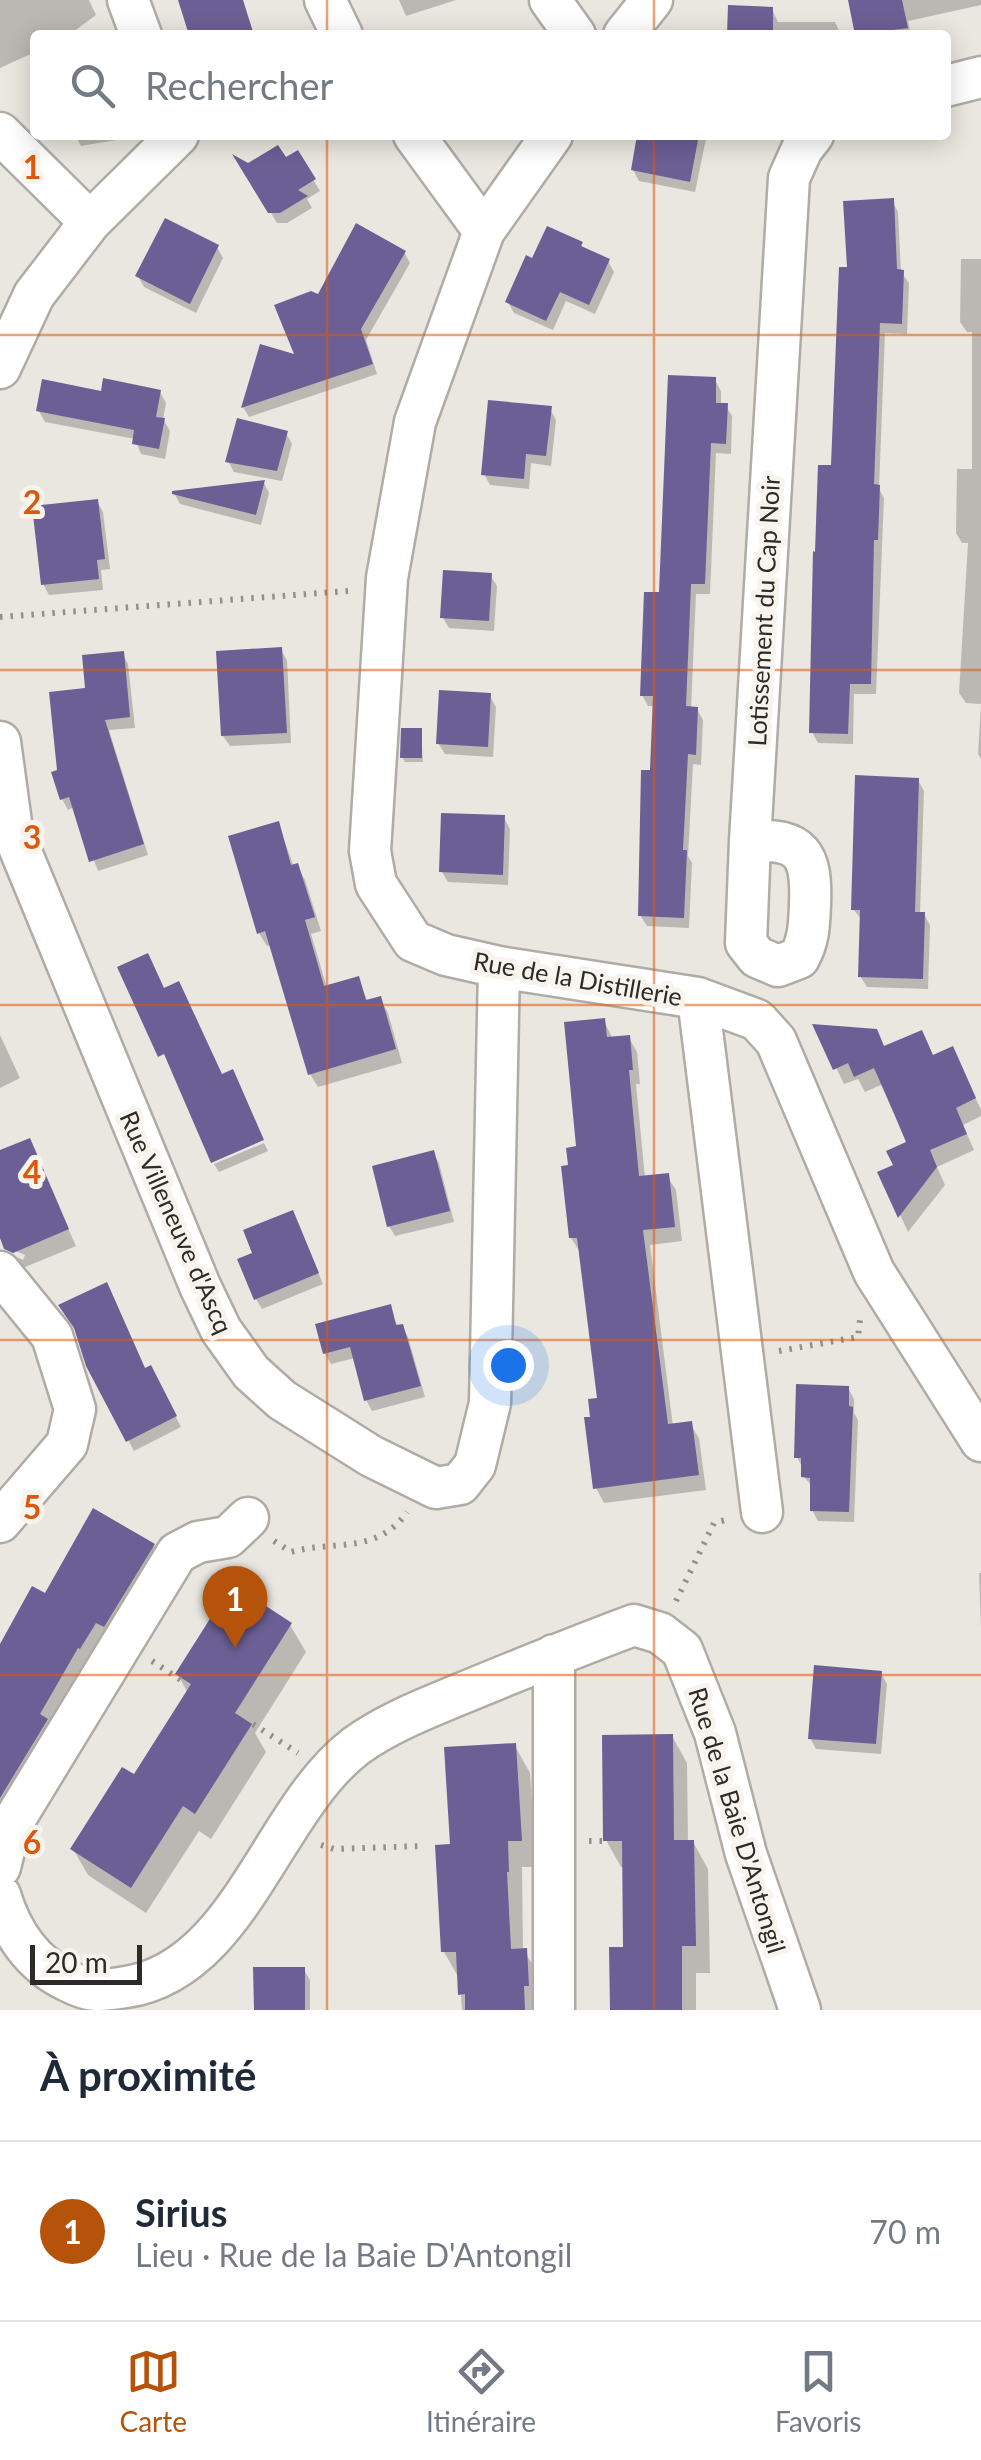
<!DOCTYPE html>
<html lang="fr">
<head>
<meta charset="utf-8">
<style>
	:root { --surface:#fff; --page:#f2f2f3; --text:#1f2937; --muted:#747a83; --line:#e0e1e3; --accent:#b45309 }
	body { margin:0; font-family:Lato,sans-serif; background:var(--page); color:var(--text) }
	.scale { position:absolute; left:30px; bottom:25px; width:112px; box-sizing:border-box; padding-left:10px; border:5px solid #2c2b28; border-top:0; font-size:28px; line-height:35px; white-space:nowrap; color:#2c2b28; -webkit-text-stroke:8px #f7f4ed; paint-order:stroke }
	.you { position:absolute; left:508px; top:1365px; width:35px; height:35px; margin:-25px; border:8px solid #fff; border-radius:50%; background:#1a73e8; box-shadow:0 0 0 15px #1a73e833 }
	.badge { display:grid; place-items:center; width:65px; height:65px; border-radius:50%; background:var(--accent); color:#fff; font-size:32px; font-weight:700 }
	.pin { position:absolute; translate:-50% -82px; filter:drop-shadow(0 2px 5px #0008) }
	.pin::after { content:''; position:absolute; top:52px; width:35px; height:30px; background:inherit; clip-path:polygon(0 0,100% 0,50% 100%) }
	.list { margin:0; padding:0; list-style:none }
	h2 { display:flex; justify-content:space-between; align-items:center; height:130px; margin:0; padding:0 40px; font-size:42px }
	h2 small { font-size:32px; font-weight:400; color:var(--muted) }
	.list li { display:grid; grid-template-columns:65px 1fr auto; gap:30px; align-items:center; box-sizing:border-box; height:180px; padding:0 40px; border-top:2px solid var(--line) }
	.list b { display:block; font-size:38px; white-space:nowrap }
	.list p { margin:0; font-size:32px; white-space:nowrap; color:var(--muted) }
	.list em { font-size:32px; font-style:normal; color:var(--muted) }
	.icon { flex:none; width:55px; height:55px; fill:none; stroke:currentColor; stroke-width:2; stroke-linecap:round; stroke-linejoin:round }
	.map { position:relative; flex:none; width:981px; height:2010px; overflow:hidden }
	.search { position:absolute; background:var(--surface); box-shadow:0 5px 25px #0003; left:30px; right:30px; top:30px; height:110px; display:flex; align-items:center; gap:25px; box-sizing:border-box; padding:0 35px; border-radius:10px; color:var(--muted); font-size:38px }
	.sheet { height:310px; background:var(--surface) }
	nav { display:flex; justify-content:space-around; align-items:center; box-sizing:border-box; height:140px; border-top:2px solid var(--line); background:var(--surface); font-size:28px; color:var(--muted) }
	nav a { display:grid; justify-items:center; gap:5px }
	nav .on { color:var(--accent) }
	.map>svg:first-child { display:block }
	.shadow { fill:#0003 }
	.building { fill:#6c5f95 }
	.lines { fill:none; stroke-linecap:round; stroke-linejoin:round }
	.minor-casing { stroke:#afaca5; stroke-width:45 }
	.path { stroke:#92908b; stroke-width:6; stroke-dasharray:2.5 8; stroke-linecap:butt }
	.minor { stroke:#fff; stroke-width:40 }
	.grid { fill:none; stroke:#df570d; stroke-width:2.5; stroke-opacity:0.55 }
	.labels { text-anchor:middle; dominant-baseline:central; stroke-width:10; stroke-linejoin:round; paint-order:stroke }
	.street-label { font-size:25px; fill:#2c2b28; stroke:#f7f4ed }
	.grid-label { font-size:32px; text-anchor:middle; font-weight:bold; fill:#df570d; stroke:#f7f4ed; stroke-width:10; stroke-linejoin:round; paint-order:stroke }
</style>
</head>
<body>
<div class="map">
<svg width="981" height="2010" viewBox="0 0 981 2010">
	<rect width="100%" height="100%" fill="#eae7e0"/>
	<path class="shadow" d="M0,0H89L96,15L69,35H35V52L0,68Z
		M399,0H456L406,16Z
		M851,0H981V5L908,21L911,35H857Z
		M772,9L778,22H835L841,35H730Z
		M75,135H117V140L81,146Z
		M640,135H704L706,139L695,192L639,181L633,170Z
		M297,153L320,191L307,199L312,208L287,223H277L239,160L248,166L285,161Z
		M892,201L898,212L901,272L909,283L907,334L885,333L879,489L884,498L876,694H854L853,744L818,743L812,732L850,270Z
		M581,244L585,251L608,261L614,272L595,314L566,301L553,330L514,313L508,302L534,261Z
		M217,247L223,258L196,313L144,287L138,276Z
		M404,252L410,263L366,340L377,374L249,417L243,407L261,347L298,357L319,298Z
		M961,259H981V759L978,754L981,704L966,703L959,693L968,543H962L956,533L957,469H972V332H967L960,322Z
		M715,380L721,391V406H726L732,416L731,454L716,453L710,594H696L691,709H697L703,720L701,765L693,764L688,856L692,863L689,928L647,926L640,915L655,706H648L642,695L661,595Z
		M160,392L166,403L163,419L170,431L165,459L141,454L135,439L45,422L39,411L103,394Z
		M550,409L556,420L551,466L531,463L529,489L490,485L484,474Z
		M286,433L292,444L282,481L234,472L228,461Z
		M264,483L269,493L261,525L180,504L174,493Z
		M97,501L103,512L110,569L101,570L103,590L49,595L43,584Z
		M491,576L497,586L494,631L449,628L443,618Z
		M281,650L287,660L291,743L230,746L223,736Z
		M122,653L128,664L135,728L109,730L148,855L98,871L74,807L68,810L62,799L88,691Z
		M490,696L496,707L493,757L445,754L438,743Z
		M421,731L423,762H405L402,757Z
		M918,780L924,791L920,914H924L930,925L928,989L867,987L860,976L862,920L853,909Z
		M504,818L510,829L508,885L448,882L442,872Z
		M278,824L294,867L297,866L305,880L321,931L311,934L327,988L358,979L368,1002L380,999L388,1013L402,1063L318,1087L310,1074L272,945L267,946L259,933Z
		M604,1021L613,1039L629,1038L637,1052L640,1084H636L645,1178L667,1176L676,1190L682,1241L650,1245L673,1426L690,1424L699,1438L706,1490L604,1503L596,1488L592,1419L600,1400L580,1252L571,1238L570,1167L578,1148Z
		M816,1026L885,1048L961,1065L981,1110V1116L963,1125L974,1150L937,1167L945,1185L908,1232L881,1174L896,1167L909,1144L883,1084L865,1092L858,1079L844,1084Z
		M0,1035L20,1078L0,1088Z
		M29,1141L76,1246L23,1268L17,1265L10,1254L23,1260L25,1255L6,1247L0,1232V1153Z
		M264,1143L268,1151L219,1172L214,1164Z
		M433,1153L439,1163L454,1222L395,1236L389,1226Z
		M298,1223L323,1284L262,1309L256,1299V1254Z
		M390,1307L398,1327L402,1326L408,1337L425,1397L372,1411L366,1400L355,1358L331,1364L325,1353Z
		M89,1365L150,1368L181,1427L134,1451Z
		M848,1388L854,1399V1413L858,1420L854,1522L818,1521L812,1510L813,1487L803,1476V1469L797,1457Z
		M153,1546L168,1573L0,1831V1648L46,1596Z
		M979,1573H981V1628Z
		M290,1625L306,1652L255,1733L266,1752L211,1839L199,1831L146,1913L88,1875L73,1849L135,1777L188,1693L178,1675Z
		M881,1673L887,1684L881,1754L816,1749L810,1738Z
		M672,1736L687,1763L688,1842H693L708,1869L710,1973H696V2010H612L625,1949V1867H621L606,1840Z
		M515,1746L530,1773L536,1867H522L523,1950L541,1977L543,2010H462L460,1980L444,1952L452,1847Z
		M304,1970L310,1980V2010H256Z"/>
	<path class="building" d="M178,0H243L254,35H189Z
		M848,0H902L908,28L855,35Z
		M728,5L773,7V35H727Z
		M637,135H699L690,182L631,170Z
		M278,145L286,157L298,150L316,179L298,190L308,196L280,213H268L232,154L248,163Z
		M894,198L897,269L904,270L902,324L880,323L874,484L880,485L878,540H874L871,684H850L848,734L809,733L813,551L815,552L818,465H831L839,267H847L843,201Z
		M165,218L219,245L190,304L135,276Z
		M356,223L406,251L361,329L373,364L241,408L260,344L294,354L274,305L311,291L318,294Z
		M547,226L583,242L581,246L610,259L589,305L560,292L546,321L505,302L526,255L532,258Z
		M668,375L716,377V403H728L726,444L711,443L705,584H691L686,706L698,707L696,755L688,754L683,850H687L684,918L638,916L641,770H650L653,696H640L644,592H659Z
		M103,378L161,390L156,417L165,418L159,449L132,444L134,430L36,411L42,379L101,391Z
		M488,400L552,406L546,456L526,454L524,479L481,475Z
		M237,418L288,431L277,471L225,462Z
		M265,480L256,515L172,494V491Z
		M98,499L105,559L97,560L99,579L41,585L32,506Z
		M443,570L492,573L489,621L440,618Z
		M282,647L287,733L221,736L216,651Z
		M124,651L130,717L105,720L144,844L89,862L69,797L60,800L51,772L57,770L49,692L85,688L82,655Z
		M439,690L491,693L488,747L436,744Z
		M401,728H422V758H400Z
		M855,775L919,778L915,912H925L923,979L858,977L860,910H851Z
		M441,813L505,815L503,875L439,872Z
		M279,821L291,865L298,863L315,917L305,920L324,986L359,976L366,1000L381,996L396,1049L308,1075L265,931L257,934L228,836Z
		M148,953L164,988L179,981L222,1074L233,1069L264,1140L211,1163L164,1054L158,1057L117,967Z
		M605,1018L607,1037L630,1035L633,1070H629L639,1176L669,1173L675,1227L643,1230L668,1424L692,1421L699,1475L593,1489L584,1417H590L588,1399L597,1398L577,1238H569L561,1166L568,1165L566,1148L576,1146L564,1022Z
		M812,1024L877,1029L884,1046L922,1030L933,1055L953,1046L976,1098L956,1108L967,1134L930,1150L937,1167L898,1218L877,1172L893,1165L886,1151L906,1142L895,1116L874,1068L854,1077L848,1063L833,1070Z
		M30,1138L69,1229L13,1253L4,1249L0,1238V1150Z
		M434,1150L450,1211L387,1227L372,1166Z
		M293,1210L319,1273L254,1300L237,1259L252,1253L243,1230Z
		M107,1282L145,1368L151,1365L177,1416L126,1442L86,1366L74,1328L58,1305Z
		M391,1304L396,1325L403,1324L421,1386L364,1401L350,1347L323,1354L315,1324Z
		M796,1384L849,1386V1406L853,1407L849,1512L810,1511V1478L801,1477V1458H794Z
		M93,1508L155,1544L104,1627L96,1623L80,1649L78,1648L40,1714L48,1719L0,1798V1644L32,1586L45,1593Z
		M232,1584L292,1623L235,1713L252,1724L195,1814L183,1806L131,1888L70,1849L122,1767L134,1774L191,1684L175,1674Z
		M814,1665L882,1671L876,1744L808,1739Z
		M673,1734L674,1840H694L696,1946H682V2010H610L609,1947H623L622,1841H603L602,1735Z
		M516,1743L522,1841H508L509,1872H507L511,1949L527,1948L529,1986H524L525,2010H465V1994L458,1995L456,1952H441L435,1845L450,1844L444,1747Z
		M253,1967H305V2010H254Z"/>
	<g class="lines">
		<defs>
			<path id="minor" d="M128,0L141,35
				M325,0L342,35
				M550,0L575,35
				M624,35L652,0
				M946,86L981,77
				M0,133L90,222
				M414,135L484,231
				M552,135L484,231L415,422L387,578L370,851L376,884L413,941L446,955L499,967L698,998L757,1020L776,1041L874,1272L981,1441
				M0,368L34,295L90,222L178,135
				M0,742L12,830L200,1286L221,1330L251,1372L282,1400L371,1456L436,1488L460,1484L475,1465L490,1403L499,967
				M750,841C803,838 812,855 810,905C809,926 809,940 799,958L778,966L757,957L746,943L750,841L789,178L802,149L813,135
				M698,998L762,1512
				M0,1272L52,1336L75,1409L67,1444L0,1522
				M554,1655V2010
				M0,1867L10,1827L177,1553L198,1542L228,1537L248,1518
				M0,1895C11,1932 32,1964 68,1981C92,1993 99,1991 126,1987C240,1970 272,1809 356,1746C386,1724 424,1709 458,1695C516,1671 575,1647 634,1625L660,1633L682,1650L715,1733L746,1854L800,2010"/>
		</defs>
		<use href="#minor" class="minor-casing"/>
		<path class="path" d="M0,617L348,591
			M779,1351L858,1337L860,1320
			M274,1541L291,1552C333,1540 377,1555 407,1512
			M676,1601L714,1523L729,1519
			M152,1661L184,1682
			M253,1724L298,1753
			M589,1841H603
			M321,1845L334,1849L422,1846"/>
		<use href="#minor" class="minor"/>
	</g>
	<path class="grid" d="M327,0V35M654,0V35M327,135V2010M654,135V2010M0,335H981M0,670H981M0,1005H981M0,1340H981M0,1675H981"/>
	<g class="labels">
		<g class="street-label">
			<text transform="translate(763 611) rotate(-87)">Lotissement du Cap Noir</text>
			<text transform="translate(578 978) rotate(10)">Rue de la Distillerie</text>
			<text transform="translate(177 1222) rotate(66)">Rue Villeneuve d'Ascq</text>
			<text transform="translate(738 1820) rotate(73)">Rue de la Baie D'Antongil</text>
		</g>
	</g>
	<g class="grid-label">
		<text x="32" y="179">1</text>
		<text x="32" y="514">2</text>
		<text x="32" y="849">3</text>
		<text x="32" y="1184">4</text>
		<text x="32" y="1519">5</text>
		<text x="32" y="1854">6</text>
	</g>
</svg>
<div class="scale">20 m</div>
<div class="you"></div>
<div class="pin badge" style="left:235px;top:1648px">1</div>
<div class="search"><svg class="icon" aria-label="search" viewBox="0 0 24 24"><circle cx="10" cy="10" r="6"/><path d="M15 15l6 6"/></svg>Rechercher</div>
</div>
<section class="sheet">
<h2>À proximité<small></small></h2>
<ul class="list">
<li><span class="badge">1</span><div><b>Sirius</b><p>Lieu · Rue de la Baie D'Antongil</p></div><em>70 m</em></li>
</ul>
</section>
<nav>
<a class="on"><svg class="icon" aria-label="map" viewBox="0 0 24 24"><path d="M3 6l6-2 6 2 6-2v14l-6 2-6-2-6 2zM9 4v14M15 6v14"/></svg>Carte</a>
<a><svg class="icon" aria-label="directions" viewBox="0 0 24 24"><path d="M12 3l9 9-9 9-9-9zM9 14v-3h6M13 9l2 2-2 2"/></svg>Itinéraire</a>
<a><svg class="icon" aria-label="saved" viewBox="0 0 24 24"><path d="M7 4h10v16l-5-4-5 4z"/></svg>Favoris</a>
</nav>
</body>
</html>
